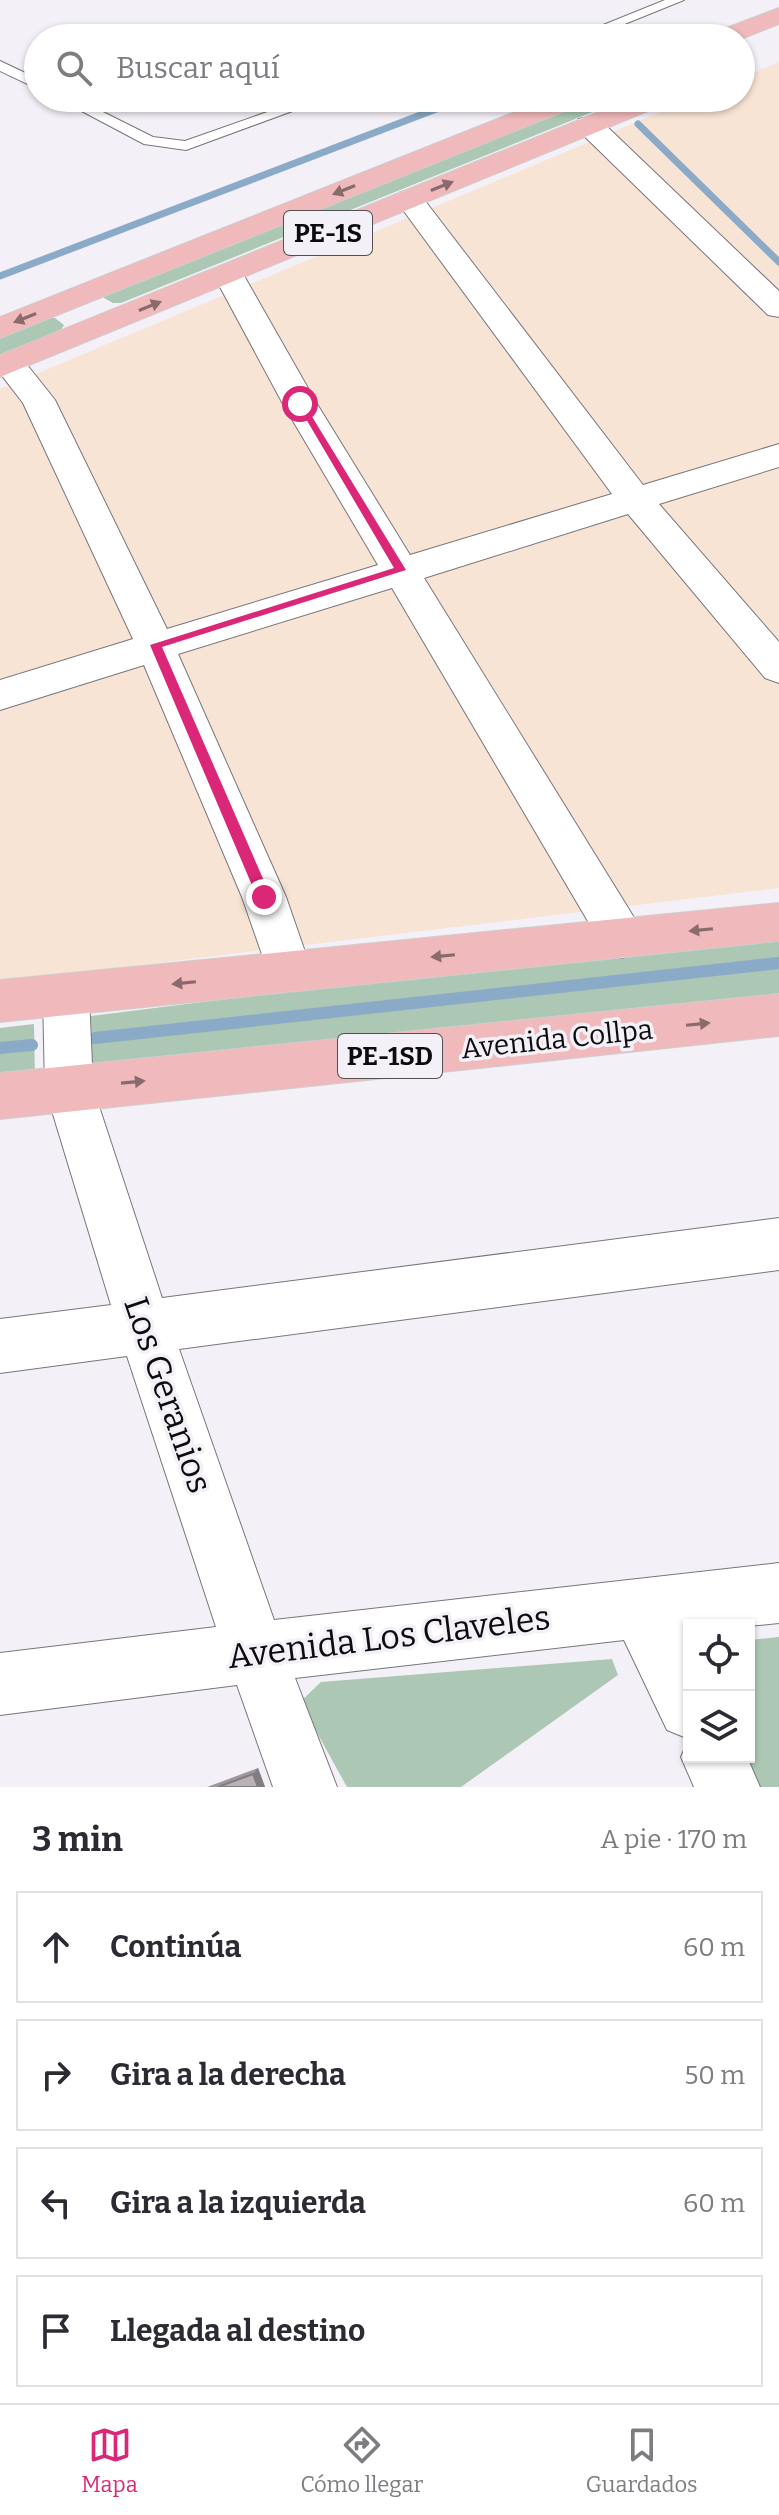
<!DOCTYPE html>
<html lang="es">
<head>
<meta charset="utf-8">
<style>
	:root { --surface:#fff; --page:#f7f7f7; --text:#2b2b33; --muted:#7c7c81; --line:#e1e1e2; --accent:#db2777 }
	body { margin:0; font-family:Bitter,serif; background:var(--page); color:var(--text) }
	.controls { position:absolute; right:24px; bottom:24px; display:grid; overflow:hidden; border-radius:0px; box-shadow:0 2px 6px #0004 }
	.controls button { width:72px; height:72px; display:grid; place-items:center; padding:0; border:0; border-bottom:2px solid var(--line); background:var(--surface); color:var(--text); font:40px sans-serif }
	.stop { position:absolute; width:24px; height:24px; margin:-18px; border:6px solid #db2777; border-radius:50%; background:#fff }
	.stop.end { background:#db2777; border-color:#fff; box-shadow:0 2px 8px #0008 }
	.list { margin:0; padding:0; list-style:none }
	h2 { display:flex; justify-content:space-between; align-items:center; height:104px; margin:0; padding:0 32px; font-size:34px }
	h2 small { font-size:26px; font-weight:400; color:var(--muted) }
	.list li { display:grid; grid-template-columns:52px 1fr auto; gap:24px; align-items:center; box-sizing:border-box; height:112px; margin:0 16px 16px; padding:0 16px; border:2px solid var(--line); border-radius:0px }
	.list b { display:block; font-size:30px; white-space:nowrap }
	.list em { font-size:26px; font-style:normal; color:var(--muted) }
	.icon { flex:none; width:44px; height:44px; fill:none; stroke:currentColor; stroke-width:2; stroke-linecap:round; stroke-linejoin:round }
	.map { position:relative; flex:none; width:779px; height:1787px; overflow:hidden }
	.search { position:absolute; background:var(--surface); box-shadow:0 2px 6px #0004; left:24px; right:24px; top:24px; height:88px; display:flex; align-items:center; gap:20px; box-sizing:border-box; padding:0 28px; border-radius:44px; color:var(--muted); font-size:30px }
	.sheet { height:616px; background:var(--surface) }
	nav { display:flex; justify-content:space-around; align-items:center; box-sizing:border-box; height:112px; border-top:2px solid var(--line); background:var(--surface); font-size:22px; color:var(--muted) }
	nav a { display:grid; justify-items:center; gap:4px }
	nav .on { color:var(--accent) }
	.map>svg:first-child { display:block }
	.industrial { fill:#f8e4d4 }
	.green { fill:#acc7b3 }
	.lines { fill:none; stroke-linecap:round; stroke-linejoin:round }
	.stream-far1 { stroke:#8baac7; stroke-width:7 }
	.stream { stroke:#8baac7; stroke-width:12 }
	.lane-casing { stroke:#79757b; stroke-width:2 }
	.street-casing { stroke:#79757b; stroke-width:2 }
	.highway-casing { stroke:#cececf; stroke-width:2 }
	.lane { fill:#fff; fill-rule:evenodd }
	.street { fill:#fff; fill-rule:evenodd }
	.highway { fill:#f0b9bb; fill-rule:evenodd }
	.wall { fill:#9e989d }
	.shaded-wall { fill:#817c80 }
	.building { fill:#b8b1b7; stroke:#817c80; stroke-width:2 }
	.oneway { fill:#896b6d }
	.route { fill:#db2777 }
	.labels { text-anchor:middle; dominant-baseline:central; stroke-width:7; stroke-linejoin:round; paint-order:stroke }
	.shield { fill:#f4f0f7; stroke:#525053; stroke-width:2 }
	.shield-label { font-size:26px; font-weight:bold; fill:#0c0b0d }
	.street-label { font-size:28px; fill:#0c0b0d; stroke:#f4f0f7 }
	.near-street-label { font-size:34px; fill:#0c0b0d; stroke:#f4f0f7 }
</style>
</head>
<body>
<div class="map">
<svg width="779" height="1787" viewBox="0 0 779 1787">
	<rect width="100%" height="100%" fill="#f4f0f7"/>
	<path class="industrial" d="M779,62V888L0,982V389L694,98H741V78Z"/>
	<path class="green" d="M591,98H627L121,303H113L104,298L105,292Z
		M49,318H55L64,325L61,330L0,355V338Z
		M779,941V1001L92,1073L91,1016L258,995Z
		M34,1024L35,1078L0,1082V1028Z
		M779,1637V1787H752L735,1757H749V1640Z
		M612,1659L618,1675L461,1787H347L300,1702L321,1682Z"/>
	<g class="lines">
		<path class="stream-far1" d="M638,124L779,262
			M0,276L465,98"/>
		<path class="stream" d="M95,1038L779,963
			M0,1048L32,1045"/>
		<defs>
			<path id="lane" d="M665,0H684L590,38H571Z
				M0,61L38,79V89L0,71Z
				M57,98H75L153,137L185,141L307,98H328L186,150L144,144Z"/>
			<path id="street" d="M589,117L599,119L779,291V317L768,315L579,131L576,125L579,119Z
				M409,190L419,193L643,485L779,444V467L659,504L779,642V683L765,678L628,514L424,578L638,924L644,938L638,952L622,958L606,952L392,588L178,654L286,897L312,972L305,986L289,992L273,986L242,897L144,665L0,710V680L133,639L23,403L0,373V355L9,353L20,356L55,400L167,629L378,565L283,404L213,274L217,268L228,265L239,268L243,274L317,404L410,555L612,494L395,199L399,193Z
				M66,974L82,980L89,995L93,1088L162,1298L779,1218V1270L179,1349L274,1620L779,1563V1623L749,1626L689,1625V1633L684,1634L689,1643V1757H747L760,1787H694L681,1757L689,1739L667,1730L624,1640L295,1678L337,1787H273L237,1685L0,1715V1653L216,1627L127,1356L0,1373V1319L111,1305L45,1088L43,995L50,980Z"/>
			<path id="highway" d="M779,8V24L741,39L710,38L713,33Z
				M550,98H586L582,104L0,338V317Z
				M633,98H669L665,104L0,377V355Z
				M779,903V941L0,1022V980Z
				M779,994V1036L0,1119V1073Z"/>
		</defs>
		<use href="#lane" class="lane-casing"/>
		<use href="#street" class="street-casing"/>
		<use href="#highway" class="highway-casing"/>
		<use href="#lane" class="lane"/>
		<use href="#street" class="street"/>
		<use href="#highway" class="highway"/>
	</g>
	<path class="wall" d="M258,1768L265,1787H207Z"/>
	<path class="shaded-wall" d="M258,1768L265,1787H258L253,1774Z"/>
	<path class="building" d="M253,1774L258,1787H218Z"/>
	<defs><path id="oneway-solid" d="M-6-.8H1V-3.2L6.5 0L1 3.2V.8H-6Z" transform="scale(2)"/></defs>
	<g class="oneway">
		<use href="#oneway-solid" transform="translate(442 186) rotate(-22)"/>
		<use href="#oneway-solid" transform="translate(344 190) rotate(158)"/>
		<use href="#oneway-solid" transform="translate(150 306) rotate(-22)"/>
		<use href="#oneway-solid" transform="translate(25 318) rotate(158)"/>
		<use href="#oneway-solid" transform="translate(701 930) rotate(174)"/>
		<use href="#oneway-solid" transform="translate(443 956) rotate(174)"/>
		<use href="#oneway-solid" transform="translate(184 983) rotate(174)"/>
		<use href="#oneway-solid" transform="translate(698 1024) rotate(-6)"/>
		<use href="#oneway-solid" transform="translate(133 1082) rotate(-5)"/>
	</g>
	<path class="route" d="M296,402H303L406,570L162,647L271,897L264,903L257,897L150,645L394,568Z"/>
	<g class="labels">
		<g class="shield">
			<rect x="284" y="211" width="88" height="44" rx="6"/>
			<rect x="338" y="1034" width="104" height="44" rx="6"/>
		</g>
		<g class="shield-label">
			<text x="328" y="233">PE-1S</text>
			<text x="390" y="1056">PE-1SD</text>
		</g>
		<g class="street-label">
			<text transform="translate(557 1039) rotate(-6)">Avenida Collpa</text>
		</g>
		<g class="near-street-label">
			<text transform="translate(168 1395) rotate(71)">Los Geranios</text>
			<text transform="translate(389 1637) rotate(-7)">Avenida Los Claveles</text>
		</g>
	</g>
</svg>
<div class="controls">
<button><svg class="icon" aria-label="locate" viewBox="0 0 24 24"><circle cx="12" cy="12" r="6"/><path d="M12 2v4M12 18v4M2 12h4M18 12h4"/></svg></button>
<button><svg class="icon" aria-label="layers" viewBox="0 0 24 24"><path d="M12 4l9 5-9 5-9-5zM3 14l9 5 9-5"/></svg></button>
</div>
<div class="stop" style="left:300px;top:404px"></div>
<div class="stop end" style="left:264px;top:897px"></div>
<div class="search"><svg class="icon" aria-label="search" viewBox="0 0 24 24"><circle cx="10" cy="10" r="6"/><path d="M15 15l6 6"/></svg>Buscar aquí</div>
</div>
<section class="sheet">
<h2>3 min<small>A pie · 170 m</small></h2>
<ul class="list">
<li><svg class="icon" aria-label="ahead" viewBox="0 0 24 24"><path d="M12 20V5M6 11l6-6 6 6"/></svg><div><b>Continúa</b></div><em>60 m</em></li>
<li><svg class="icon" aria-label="right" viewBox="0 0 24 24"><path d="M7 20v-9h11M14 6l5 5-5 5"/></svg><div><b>Gira a la derecha</b></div><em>50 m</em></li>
<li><svg class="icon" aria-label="left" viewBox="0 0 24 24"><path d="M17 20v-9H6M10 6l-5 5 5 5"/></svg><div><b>Gira a la izquierda</b></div><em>60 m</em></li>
<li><svg class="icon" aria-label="arrive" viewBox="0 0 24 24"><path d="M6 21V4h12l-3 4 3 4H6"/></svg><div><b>Llegada al destino</b></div></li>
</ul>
</section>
<nav>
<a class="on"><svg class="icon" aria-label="map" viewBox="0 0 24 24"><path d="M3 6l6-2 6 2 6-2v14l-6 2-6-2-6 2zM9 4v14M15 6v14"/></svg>Mapa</a>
<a><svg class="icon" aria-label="directions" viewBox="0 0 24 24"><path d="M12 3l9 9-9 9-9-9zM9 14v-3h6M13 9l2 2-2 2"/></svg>Cómo llegar</a>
<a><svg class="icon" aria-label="saved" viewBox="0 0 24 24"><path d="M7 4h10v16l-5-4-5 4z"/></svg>Guardados</a>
</nav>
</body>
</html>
